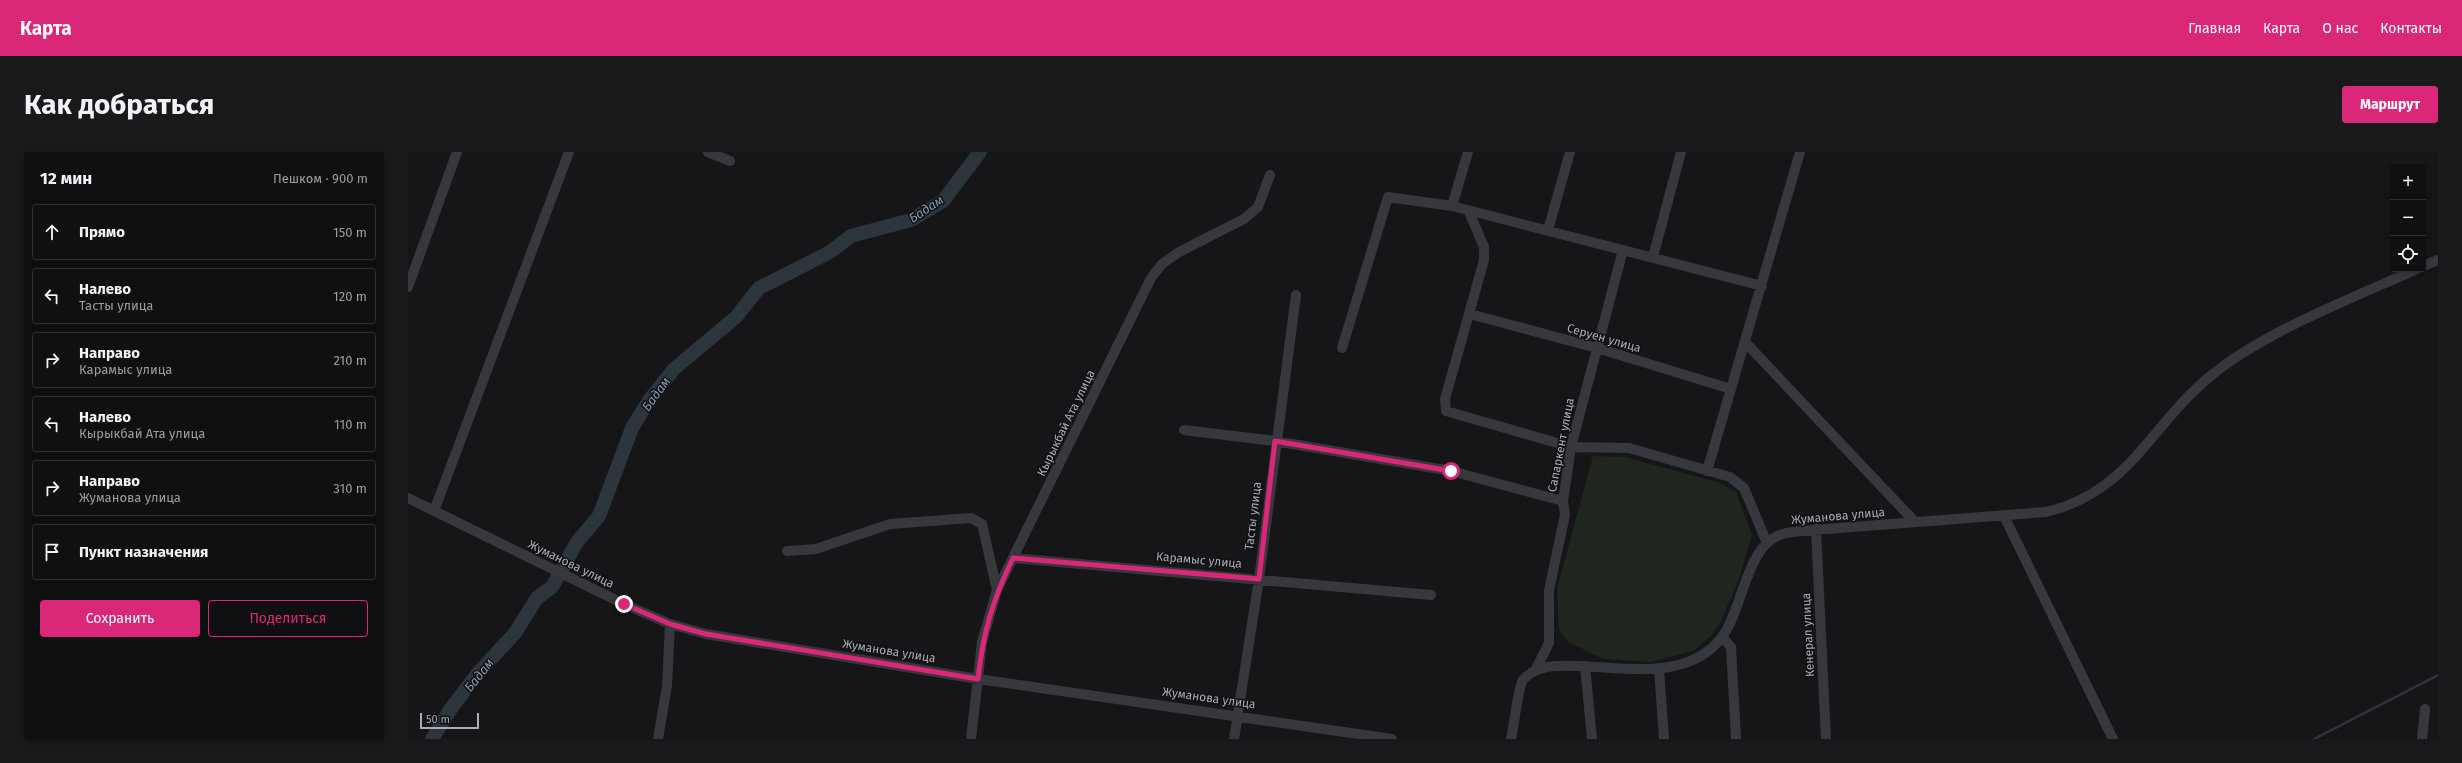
<!DOCTYPE html>
<html lang="ru">
<head>
<meta charset="utf-8">
<style>
	:root { --surface:#101012; --page:#19191b; --text:#f1f3f6; --muted:#9c9d9f; --line:#303032; --accent:#db2777 }
	body { margin:0; font-family:"Fira Sans",sans-serif; background:var(--page); color:var(--text) }
	.controls { position:absolute; right:12px; top:12px; display:grid; overflow:hidden; border-radius:4px; box-shadow:0 2px 6px #0003 }
	.controls button { width:36px; height:36px; display:grid; place-items:center; padding:0; border:0; border-bottom:1px solid var(--line); background:var(--surface); color:var(--text); font:20px sans-serif }
	.scale { position:absolute; left:12px; bottom:10px; width:59px; box-sizing:border-box; padding-left:4px; border:2px solid #a8adb8; border-top:0; font-size:11px; line-height:14px; white-space:nowrap; color:#a8adb8; -webkit-text-stroke:3px #111113; paint-order:stroke }
	.stop { position:absolute; width:12px; height:12px; margin:-9px; border:3px solid #db2777; border-radius:50%; background:#fff }
	.stop.end { background:#db2777; border-color:#fff; box-shadow:0 1px 4px #0008 }
	.list { margin:0; padding:0; list-style:none }
	h2 { display:flex; justify-content:space-between; align-items:center; height:52px; margin:0; padding:0 16px; font-size:17px }
	h2 small { font-size:13px; font-weight:400; color:var(--muted) }
	.list li { display:grid; grid-template-columns:26px 1fr auto; gap:12px; align-items:center; box-sizing:border-box; height:56px; margin:0 8px 8px; padding:0 8px; border:1px solid var(--line); border-radius:4px }
	.list b { display:block; font-size:15px; white-space:nowrap }
	.list p { margin:0; font-size:13px; white-space:nowrap; color:var(--muted) }
	.list em { font-size:13px; font-style:normal; color:var(--muted) }
	.actions { display:flex; gap:8px; padding:12px 16px }
	.actions a { flex:1; padding:9px 0; border:1px solid var(--accent); border-radius:4px; text-align:center; font-size:14px; color:var(--accent) }
	.actions .main { background:var(--accent); color:#fff }
	.icon { flex:none; width:22px; height:22px; fill:none; stroke:currentColor; stroke-width:2; stroke-linecap:round; stroke-linejoin:round }
	.map { position:relative; flex:none; width:2030px; height:587px; overflow:hidden; border-radius:4px }
	header { display:flex; align-items:center; gap:24px; box-sizing:border-box; height:56px; padding:0 20px; background:var(--accent); color:#fff }
	header strong { font-size:19px }
	nav { display:flex; gap:22px; margin-inline-start:auto; font-size:14px }
	.intro { display:flex; align-items:center; justify-content:space-between; box-sizing:border-box; height:96px; padding:0 24px }
	h1 { margin:0; font-size:28px }
	.button { padding:10px 18px; border-radius:4px; background:var(--accent); color:#fff; font-size:14px; font-weight:700 }
	main { display:flex; gap:24px; padding:0 24px }
	aside { flex:1; background:var(--surface); border-radius:4px; box-shadow:0 2px 6px #0003 }
	.map>svg:first-child { display:block }
	.green { fill:#1e261f }
	.lines { fill:none; stroke-linecap:round; stroke-linejoin:round }
	.stream { stroke:#2c353c; stroke-width:2.5 }
	.river { stroke:#2c353c; stroke-width:14 }
	.minor { stroke:#37383d; stroke-width:10 }
	.route { stroke:#db2777; stroke-width:5 }
	.labels { text-anchor:middle; dominant-baseline:central; stroke-width:3; stroke-linejoin:round; paint-order:stroke }
	.street-label { font-size:12px; fill:#a8adb8; stroke:#111113 }
	.water-label { font-size:13px; font-style:italic; fill:#7f9bb3; stroke:#111113 }
</style>
</head>
<body>
<header>
<strong>Карта</strong>
<nav><a>Главная</a><a>Карта</a><a>О нас</a><a>Контакты</a></nav>
</header>
<div class="intro"><h1>Как добраться</h1><a class="button">Маршрут</a></div>
<main>
<aside>
<h2>12 мин<small>Пешком · 900 m</small></h2>
<ul class="list">
<li><svg class="icon" aria-label="ahead" viewBox="0 0 24 24"><path d="M12 20V5M6 11l6-6 6 6"/></svg><div><b>Прямо</b></div><em>150 m</em></li>
<li><svg class="icon" aria-label="left" viewBox="0 0 24 24"><path d="M17 20v-9H6M10 6l-5 5 5 5"/></svg><div><b>Налево</b><p>Тасты улица</p></div><em>120 m</em></li>
<li><svg class="icon" aria-label="right" viewBox="0 0 24 24"><path d="M7 20v-9h11M14 6l5 5-5 5"/></svg><div><b>Направо</b><p>Карамыс улица</p></div><em>210 m</em></li>
<li><svg class="icon" aria-label="left" viewBox="0 0 24 24"><path d="M17 20v-9H6M10 6l-5 5 5 5"/></svg><div><b>Налево</b><p>Кырыкбай Ата улица</p></div><em>110 m</em></li>
<li><svg class="icon" aria-label="right" viewBox="0 0 24 24"><path d="M7 20v-9h11M14 6l5 5-5 5"/></svg><div><b>Направо</b><p>Жуманова улица</p></div><em>310 m</em></li>
<li><svg class="icon" aria-label="arrive" viewBox="0 0 24 24"><path d="M6 21V4h12l-3 4 3 4H6"/></svg><div><b>Пункт назначения</b></div></li>
</ul>
<div class="actions"><a class="main">Сохранить</a><a>Поделиться</a></div>
</aside>
<div class="map">
<svg width="2030" height="587" viewBox="0 0 2030 587">
	<rect width="100%" height="100%" fill="#161618"/>
	<path class="green" d="M1185,304L1217,305L1312,331L1328,340L1344,383L1331,427L1313,469L1304,483L1287,498L1244,510L1195,507L1159,489L1151,477L1149,437Z"/>
	<g class="lines">
		<path class="stream" d="M1906,587L2030,523"/>
		<path class="river" d="M24,587L42,558L70,521L107,481L129,446L144,435L169,390L191,364L224,276L242,247L266,217L328,165L351,136L422,100L443,84L503,68L535,49L572,0"/>
		<path class="minor" d="M300,0L322,9
			M1044,54L1060,0
			M1061,60L1076,95V108L1037,247L1038,259L1163,295L1221,296L1322,325L1336,336L1359,391
			M1140,78L1162,0
			M1245,105L1273,0
			M2015,114L2030,108
			M0,135L49,0
			M1062,162L1189,196L1323,237
			M1337,190L1507,370
			M934,196L980,45L1044,54L1354,134
			M776,278L867,289L1043,319L1155,349
			M1299,319L1392,0
			M0,346L216,452L262,472L298,482L570,527L984,587
			M26,359L161,0
			M1596,364L1705,587
			M1408,377L1418,587
			M379,399L408,397L482,372L563,366L574,372L589,438
			M605,406L1023,443
			M1314,485L1323,495L1328,587
			M1177,514L1184,587
			M1128,517L1141,491V438L1157,363L1155,349L1163,295L1215,98
			M1251,517L1256,587
			M250,587L259,534L262,472
			M563,587L574,490L589,438L743,126L754,112L771,100L836,67L850,55L862,23
			M826,587L851,427L888,143
			M1103,587C1106,575 1110,535 1115,528C1148,488 1264,551 1314,485C1335,457 1338,395 1372,383C1379,380 1387,380 1393,379L1638,360C1723,340 1744,270 1805,222C1860,178 1945,146 2009,117
			M2014,587L2017,557"/>
	</g>
	<g class="lines">
		<path class="route" d="M216,452L262,472L298,482L570,527C575,480 585,447 605,406L851,427L867,289L1043,319"/>
	</g>
	<g class="labels">
		<g class="street-label">
			<text transform="translate(1196 186) rotate(16)">Серуен улица</text>
			<text transform="translate(658 271) rotate(-64)">Кырыкбай Ата улица</text>
			<text transform="translate(1153 293) rotate(-79)">Сапаркент улица</text>
			<text transform="translate(845 364) rotate(-83)">Тасты улица</text>
			<text transform="translate(1430 364) rotate(-5)">Жуманова улица</text>
			<text transform="translate(791 408) rotate(5)">Карамыс улица</text>
			<text transform="translate(163 412) rotate(26)">Жуманова улица</text>
			<text transform="translate(1400 483) rotate(-93)">Кенерал улица</text>
			<text transform="translate(481 499) rotate(9)">Жуманова улица</text>
			<text transform="translate(801 546) rotate(8)">Жуманова улица</text>
		</g>
		<g class="water-label">
			<text transform="translate(518 57) rotate(-33)">Бадам</text>
			<text transform="translate(248 242) rotate(-54)">Бадам</text>
			<text transform="translate(71 523) rotate(-51)">Бадам</text>
		</g>
	</g>
</svg>
<div class="controls">
<button>+</button>
<button>−</button>
<button><svg class="icon" aria-label="locate" viewBox="0 0 24 24"><circle cx="12" cy="12" r="6"/><path d="M12 2v4M12 18v4M2 12h4M18 12h4"/></svg></button>
</div>
<div class="scale">50 m</div>
<div class="stop" style="left:1043px;top:319px"></div>
<div class="stop end" style="left:216px;top:452px"></div>
</div>
</main>
</body>
</html>
